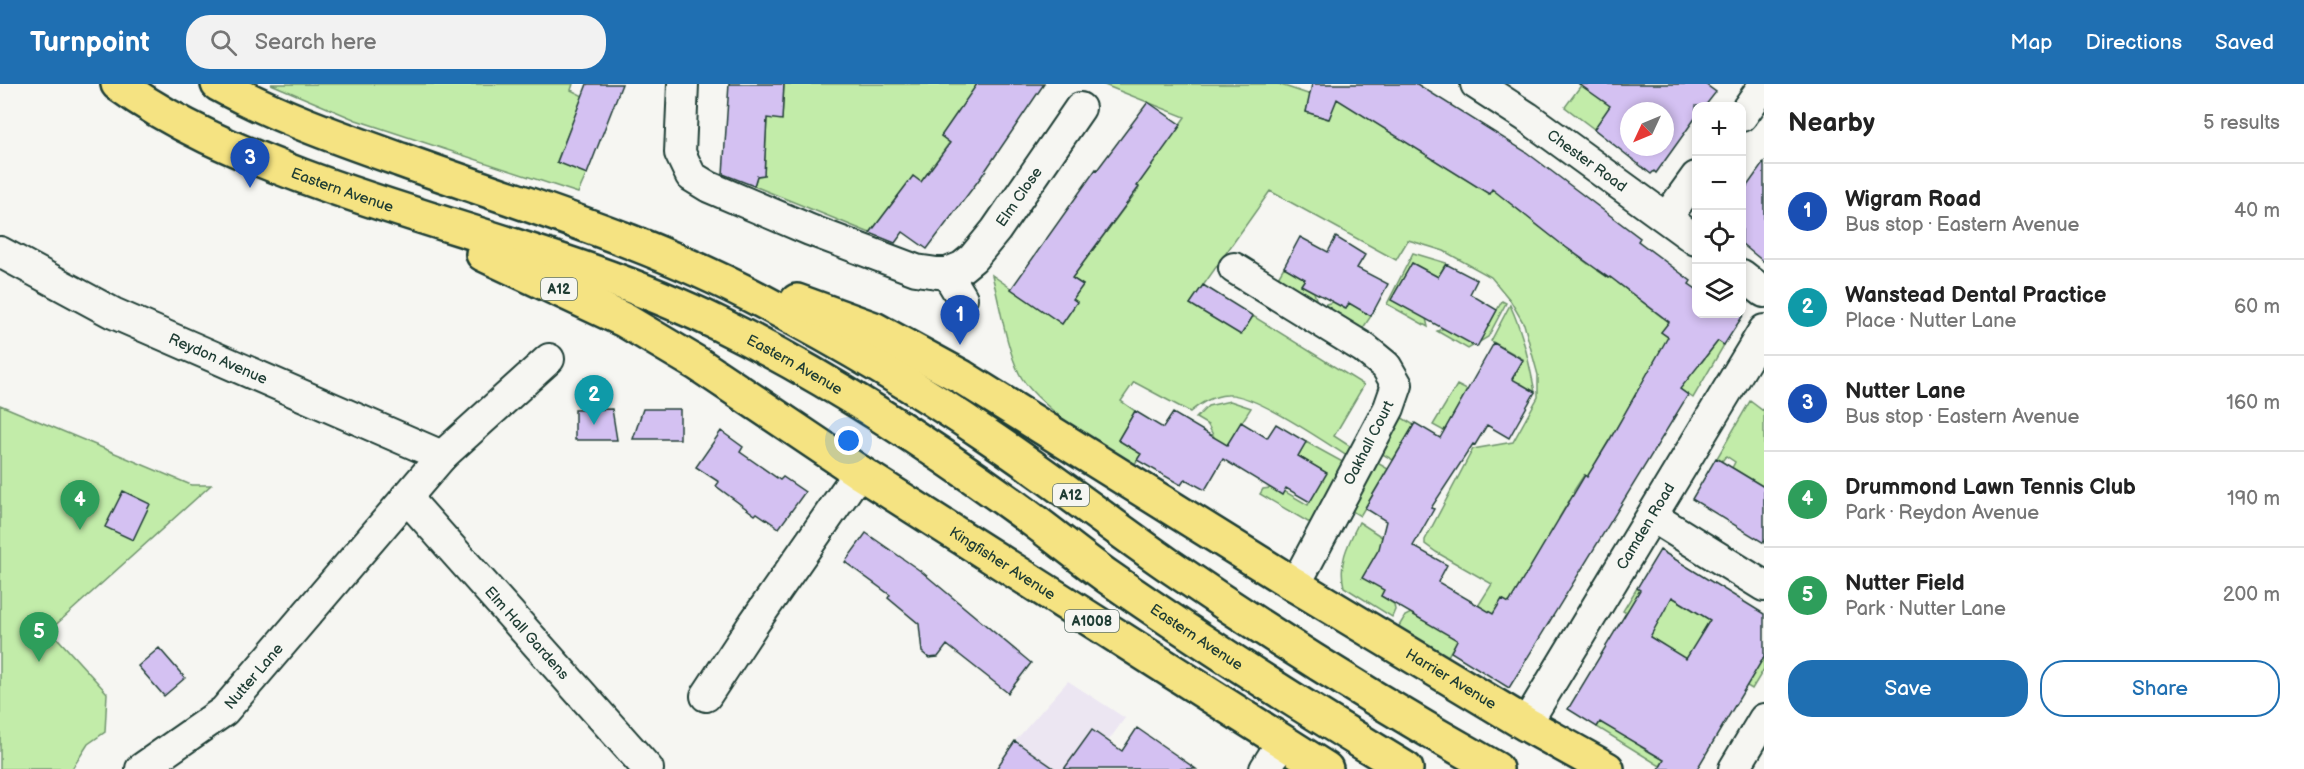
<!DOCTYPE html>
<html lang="en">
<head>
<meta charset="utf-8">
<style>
	:root { --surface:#fff; --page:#f2f2f2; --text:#222; --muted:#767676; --line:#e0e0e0; --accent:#1f6fb2 }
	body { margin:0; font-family:"Balsamiq Sans",sans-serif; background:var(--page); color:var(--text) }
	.controls { position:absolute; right:18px; top:18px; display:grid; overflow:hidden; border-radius:12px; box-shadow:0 3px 9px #0003 }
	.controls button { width:54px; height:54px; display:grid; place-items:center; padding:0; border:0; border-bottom:2px solid var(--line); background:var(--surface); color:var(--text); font:30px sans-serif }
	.compass { position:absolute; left:1620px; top:18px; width:54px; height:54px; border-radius:50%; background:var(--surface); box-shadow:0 3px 9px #0003; rotate:226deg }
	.you { position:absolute; left:849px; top:357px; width:21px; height:21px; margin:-15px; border:4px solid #fff; border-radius:50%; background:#1a73e8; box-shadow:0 0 0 9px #1a73e833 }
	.badge { display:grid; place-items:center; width:39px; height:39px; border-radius:50%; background:var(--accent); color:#fff; font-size:20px; font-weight:700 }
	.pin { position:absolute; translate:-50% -50px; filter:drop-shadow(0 2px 3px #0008) }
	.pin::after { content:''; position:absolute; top:32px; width:21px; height:18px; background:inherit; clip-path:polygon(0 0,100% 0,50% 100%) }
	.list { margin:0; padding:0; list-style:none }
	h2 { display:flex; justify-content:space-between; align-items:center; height:78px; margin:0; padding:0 24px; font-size:26px }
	h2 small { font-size:20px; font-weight:400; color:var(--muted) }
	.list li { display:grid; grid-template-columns:39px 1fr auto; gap:18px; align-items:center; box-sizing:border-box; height:96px; padding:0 24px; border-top:2px solid var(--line) }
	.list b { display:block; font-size:22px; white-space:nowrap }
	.list p { margin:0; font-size:20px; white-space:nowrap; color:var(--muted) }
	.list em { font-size:20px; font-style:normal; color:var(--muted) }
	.actions { display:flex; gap:12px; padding:18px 24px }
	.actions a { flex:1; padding:14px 0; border:2px solid var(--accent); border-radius:24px; text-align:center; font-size:21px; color:var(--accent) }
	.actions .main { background:var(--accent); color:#fff }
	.icon { flex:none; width:33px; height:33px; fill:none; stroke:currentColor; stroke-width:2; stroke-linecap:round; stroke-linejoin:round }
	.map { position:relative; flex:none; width:1764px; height:685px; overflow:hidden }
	header { display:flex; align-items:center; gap:36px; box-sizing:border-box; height:84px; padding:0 30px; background:var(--accent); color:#fff }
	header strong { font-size:28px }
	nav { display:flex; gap:33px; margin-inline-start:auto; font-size:21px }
	.search { width:420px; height:54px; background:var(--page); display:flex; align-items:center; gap:15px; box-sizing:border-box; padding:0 21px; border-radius:24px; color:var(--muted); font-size:22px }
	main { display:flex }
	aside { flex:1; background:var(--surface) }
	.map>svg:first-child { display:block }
	.built { fill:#ece6f2 }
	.green { fill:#c2eca9; stroke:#70946e; stroke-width:1.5 }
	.building { fill:#d4c1f2; stroke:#1f3d34; stroke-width:1.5; fill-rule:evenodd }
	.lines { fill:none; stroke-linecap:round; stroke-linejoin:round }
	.minor-casing { stroke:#1f3d34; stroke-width:34 }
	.major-casing { stroke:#1f3d34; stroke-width:38 }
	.highway-casing { stroke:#1f3d34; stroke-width:38 }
	.minor { stroke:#f6f6f2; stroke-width:30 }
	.major { stroke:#f5e382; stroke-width:33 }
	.highway { stroke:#f5e382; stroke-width:33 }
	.labels { text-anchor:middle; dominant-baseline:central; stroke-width:4.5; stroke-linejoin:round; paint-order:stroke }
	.shield { fill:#f6f6f2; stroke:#60746d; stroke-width:1.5 }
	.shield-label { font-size:14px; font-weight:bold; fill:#1f3d34 }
	.street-label { font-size:15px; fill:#1f3d34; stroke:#f6f6f2 }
</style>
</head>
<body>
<header>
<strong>Turnpoint</strong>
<div class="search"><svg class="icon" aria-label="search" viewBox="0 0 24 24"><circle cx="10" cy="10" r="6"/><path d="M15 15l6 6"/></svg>Search here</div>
<nav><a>Map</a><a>Directions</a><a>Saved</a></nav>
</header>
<main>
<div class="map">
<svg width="1764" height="685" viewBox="0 0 1764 685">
	<rect width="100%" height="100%" fill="#f6f6f2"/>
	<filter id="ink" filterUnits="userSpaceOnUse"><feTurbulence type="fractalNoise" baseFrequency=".0167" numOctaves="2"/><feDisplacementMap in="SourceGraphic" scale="12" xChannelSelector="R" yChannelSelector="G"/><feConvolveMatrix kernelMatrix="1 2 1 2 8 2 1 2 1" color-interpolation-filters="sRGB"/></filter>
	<g filter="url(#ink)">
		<path class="built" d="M1068,597L1125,634L1088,685H996L1015,657Z"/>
		<path class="green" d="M271,0H573L571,6L583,12L557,77L587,89L578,109L356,36Z
			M784,0H975L985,9L959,26L941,52L950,58L921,98L913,92L870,149L754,102L757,92L764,91L767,34L782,35Z
			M1102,0H1278L1311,11L1306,28L1328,35L1337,15L1489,110L1493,103L1537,141L1588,180L1601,165L1598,187L1609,194L1615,186L1618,199L1662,233H1673L1661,248L1702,278L1718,257L1724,261L1693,314L1651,285L1597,377L1596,398L1584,391L1573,408L1586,416L1569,417L1559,434L1568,440L1529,505L1455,560L1445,577L1396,547L1405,532L1411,529L1422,536L1463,546L1492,500L1436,468L1425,460V456L1473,365L1513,358L1538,313V291L1524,240L1510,216L1491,193L1444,167L1408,156L1396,176L1270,107L1190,220L1241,251L1253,232L1364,301L1334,352L1351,363L1350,374C1326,359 1253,308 1227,311C1212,312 1201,319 1190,328L1134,298L1121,317L1135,327L1118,356L1141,370L1133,383C1104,365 1033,319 1019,289C1006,262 1000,221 992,191L1062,240L1077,218L1073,215L1083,201L1072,194L1139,104L1137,102L1185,33Z
			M1582,0H1626L1594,45L1565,23Z
			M1413,169L1446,179L1438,193L1412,179L1395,209L1426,234L1428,243L1387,220Z
			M1284,183L1305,195L1301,201L1314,208L1316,215L1312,222L1274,200Z
			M1502,217L1506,219L1488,253L1468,265L1437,247L1444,244L1481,255Z
			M1333,218L1345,225L1349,219L1371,232L1359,250L1321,228L1326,220Z
			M1510,221C1523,249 1529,278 1535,308L1520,299L1511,297L1523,275L1491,257Z
			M1457,301L1467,306L1444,347L1433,341Z
			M1230,317L1251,324L1222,369L1208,341L1196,334L1208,322Z
			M1750,317L1762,326L1764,325V403L1732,384L1735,378L1726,372L1722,377L1717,374Z
			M0,321L191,401H211L50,546L107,609L105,648L88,660L72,685H0Z
			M1399,332L1414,341L1393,376L1377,367Z
			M1306,358L1348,381L1313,438H1308L1260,410L1263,405L1271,404L1282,411L1284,407L1308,421L1326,389L1298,372Z
			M1374,377L1388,385L1360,432L1347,424Z
			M1359,438L1385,455L1384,506L1381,512L1394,520L1395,526L1392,533L1344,503C1338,478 1348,460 1359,438Z
			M1637,504L1667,522L1672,513L1710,536L1700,553L1755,587L1764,573V585L1752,605L1719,585L1641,663L1664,676L1660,682L1597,643L1600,638L1614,646L1663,561L1650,553L1653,545L1623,527Z"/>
		<path class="building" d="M587,0H622L587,90L557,78Z
			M729,0H784L782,36L767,34L764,91L757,92L754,102L723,90Z
			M977,0H1044L981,93L927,165L903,148L895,159L870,149L913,92L921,98L950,59L941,52Z
			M1312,0H1417L1526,68L1640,154L1638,157L1691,197L1689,200L1696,205V230H1744L1724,261L1718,257L1680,305L1688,311L1509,604L1451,568L1457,556L1381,512L1384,506L1362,494L1379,465L1386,437L1365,424L1415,339L1440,354L1494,259L1523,276L1512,295L1535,308L1509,354L1487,341L1475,361L1473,360L1431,424L1434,425L1413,462L1447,481L1438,498L1493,530L1502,515L1509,519L1585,391L1587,393L1609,357L1668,253L1661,248L1669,238L1610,193L1609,194L1560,159L1492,105L1489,110L1337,15L1329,35L1306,28Z
			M1579,0H1705L1716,8L1705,22H1696V33L1656,89L1654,87L1651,90L1594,45L1610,22ZM1629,27H1665V63H1629Z
			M1148,18L1181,41L1137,102L1139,103L1072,194L1083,201L1073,215L1077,218L1062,240L1011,205L1096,85L1097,86Z
			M1764,78V178L1742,160V109Z
			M1300,153L1328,168L1336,153L1365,171L1357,184L1388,200L1371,232L1349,219L1346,225L1301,201L1305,195L1284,183Z
			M1412,179L1438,193L1446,180L1477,196L1470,210L1497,226L1477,263L1391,216Z
			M1203,201L1253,232L1241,251L1190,220Z
			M612,325L617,356H575V326Z
			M643,325H680V355H633Z
			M1135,327L1163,344L1173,329L1227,361L1241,338L1267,354L1276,340L1306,358L1298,372L1327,389L1310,418L1286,404L1282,411L1223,375L1205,406L1185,395L1181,401L1137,376L1141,370L1118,356Z
			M721,347L743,363L740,368L780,396L783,393L805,408L779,444L757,429L755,431L716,402L719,398L696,383Z
			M1716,374L1764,403V459L1692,415Z
			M123,407L150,420L133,456L105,443Z
			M866,449L922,488L1031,579L1008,609L947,561L938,573L929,574L922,568L919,540L888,514L890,511L845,478Z
			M1660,466L1764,530V573L1697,685H1659L1664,676L1600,638L1597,643L1568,625L1640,506L1637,504ZM1672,513L1710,536L1686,575L1650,553Z
			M159,564L185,594L164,612L138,582Z
			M1137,644L1196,685H1064L1092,646L1122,667Z
			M1015,657L1055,685H996Z"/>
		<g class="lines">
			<defs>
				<g id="minor">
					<path id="s1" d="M683,0L680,69L691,92L709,103L810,146L916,186L937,189H947L962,183L973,174L996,146L1080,24"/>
					<path id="s2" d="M1476,0L1527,33L1696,156"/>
					<path d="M1742,32L1764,1"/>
					<path d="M1667,133L1696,93"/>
					<path id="s3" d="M0,168L113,229L442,372"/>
					<path d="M1234,184L1364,264L1386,282L1397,301L1389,324L1295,501"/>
					<path d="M947,189L962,214"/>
					<path d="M1742,191L1764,208"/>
					<path id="s4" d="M406,413L648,685"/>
					<path d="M1653,433L1764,502"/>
					<path d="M706,612L754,539L859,388"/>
					<path id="s5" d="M1526,640L1764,246"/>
					<path id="s6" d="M141,685L224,627L442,372L549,275"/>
					<path d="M1265,685L1282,658"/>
					<path d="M1734,685L1764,635"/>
				</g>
				<g id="major">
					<path id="s7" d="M859,388L1326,685"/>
					<path id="s8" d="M1295,501L1526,640L1607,685"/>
				</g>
				<g id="highway">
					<path id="s9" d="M118,0C174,41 238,68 302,92C441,144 586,175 719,240C823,291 920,354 1014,422C1046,445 1076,470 1108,493C1205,561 1305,624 1406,685"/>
					<path d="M218,0C276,32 339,54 401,76C522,120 647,156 762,217C840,258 915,302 988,352C1049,393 1107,438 1167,480C1273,553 1384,622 1496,685"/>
					<path d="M483,170L624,236L698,280L859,388"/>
					<path d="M797,217L874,245L962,293L1295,501"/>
				</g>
			</defs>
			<use href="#minor" class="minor-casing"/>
			<use href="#major" class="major-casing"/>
			<use href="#highway" class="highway-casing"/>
			<use href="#minor" class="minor"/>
			<use href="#major" class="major"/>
			<use href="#highway" class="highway"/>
		</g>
	</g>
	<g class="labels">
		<g class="shield">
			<rect x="541" y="194" width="36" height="22" rx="4.5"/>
			<rect x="1053" y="400" width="36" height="22" rx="4.5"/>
			<rect x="1065" y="526" width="54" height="22" rx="4.5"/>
		</g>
		<g class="shield-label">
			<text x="559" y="205">A12</text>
			<text x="1071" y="411">A12</text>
			<text x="1092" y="537">A1008</text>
		</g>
		<g class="street-label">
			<text stroke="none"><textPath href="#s2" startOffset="135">Chester Road</textPath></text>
			<text stroke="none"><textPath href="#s9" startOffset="249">Eastern Avenue</textPath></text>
			<text stroke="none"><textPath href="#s1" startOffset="477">Elm Close</textPath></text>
			<text stroke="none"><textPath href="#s3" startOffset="243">Reydon Avenue</textPath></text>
			<text stroke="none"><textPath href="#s9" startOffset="735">Eastern Avenue</textPath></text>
			<text transform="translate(1369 359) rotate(-63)">Oakhall Court</text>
			<text stroke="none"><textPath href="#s5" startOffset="231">Camden Road</textPath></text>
			<text stroke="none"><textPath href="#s7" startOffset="170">Kingfisher Avenue</textPath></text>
			<text stroke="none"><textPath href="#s4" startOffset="182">Elm Hall Gardens</textPath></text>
			<text stroke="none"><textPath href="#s9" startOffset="1221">Eastern Avenue</textPath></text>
			<text stroke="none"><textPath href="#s6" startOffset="147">Nutter Lane</textPath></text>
			<text stroke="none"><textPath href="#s8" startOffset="182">Harrier Avenue</textPath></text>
		</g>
	</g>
</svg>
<div class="controls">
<button>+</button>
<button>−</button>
<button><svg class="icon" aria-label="locate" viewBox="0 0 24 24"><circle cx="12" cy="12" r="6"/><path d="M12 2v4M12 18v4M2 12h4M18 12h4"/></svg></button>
<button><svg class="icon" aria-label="layers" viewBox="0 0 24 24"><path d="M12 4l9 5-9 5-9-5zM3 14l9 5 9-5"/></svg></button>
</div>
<svg class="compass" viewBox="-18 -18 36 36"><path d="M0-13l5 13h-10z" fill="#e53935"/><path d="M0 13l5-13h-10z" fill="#767676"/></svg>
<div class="you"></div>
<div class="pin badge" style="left:960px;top:261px;background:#1a4fb4">1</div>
<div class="pin badge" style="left:594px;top:341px;background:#0f9aa8">2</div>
<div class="pin badge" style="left:250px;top:104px;background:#1a4fb4">3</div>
<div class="pin badge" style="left:80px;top:446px;background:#2e9e5b">4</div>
<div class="pin badge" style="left:39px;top:578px;background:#2e9e5b">5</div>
</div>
<aside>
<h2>Nearby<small>5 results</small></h2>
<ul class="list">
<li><span class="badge" style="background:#1a4fb4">1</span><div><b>Wigram Road</b><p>Bus stop · Eastern Avenue</p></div><em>40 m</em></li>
<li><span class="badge" style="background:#0f9aa8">2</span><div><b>Wanstead Dental Practice</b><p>Place · Nutter Lane</p></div><em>60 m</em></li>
<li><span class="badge" style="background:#1a4fb4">3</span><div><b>Nutter Lane</b><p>Bus stop · Eastern Avenue</p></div><em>160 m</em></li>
<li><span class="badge" style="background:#2e9e5b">4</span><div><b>Drummond Lawn Tennis Club</b><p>Park · Reydon Avenue</p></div><em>190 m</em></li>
<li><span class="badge" style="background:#2e9e5b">5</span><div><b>Nutter Field</b><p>Park · Nutter Lane</p></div><em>200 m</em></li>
</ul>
<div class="actions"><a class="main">Save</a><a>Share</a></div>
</aside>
</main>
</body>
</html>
